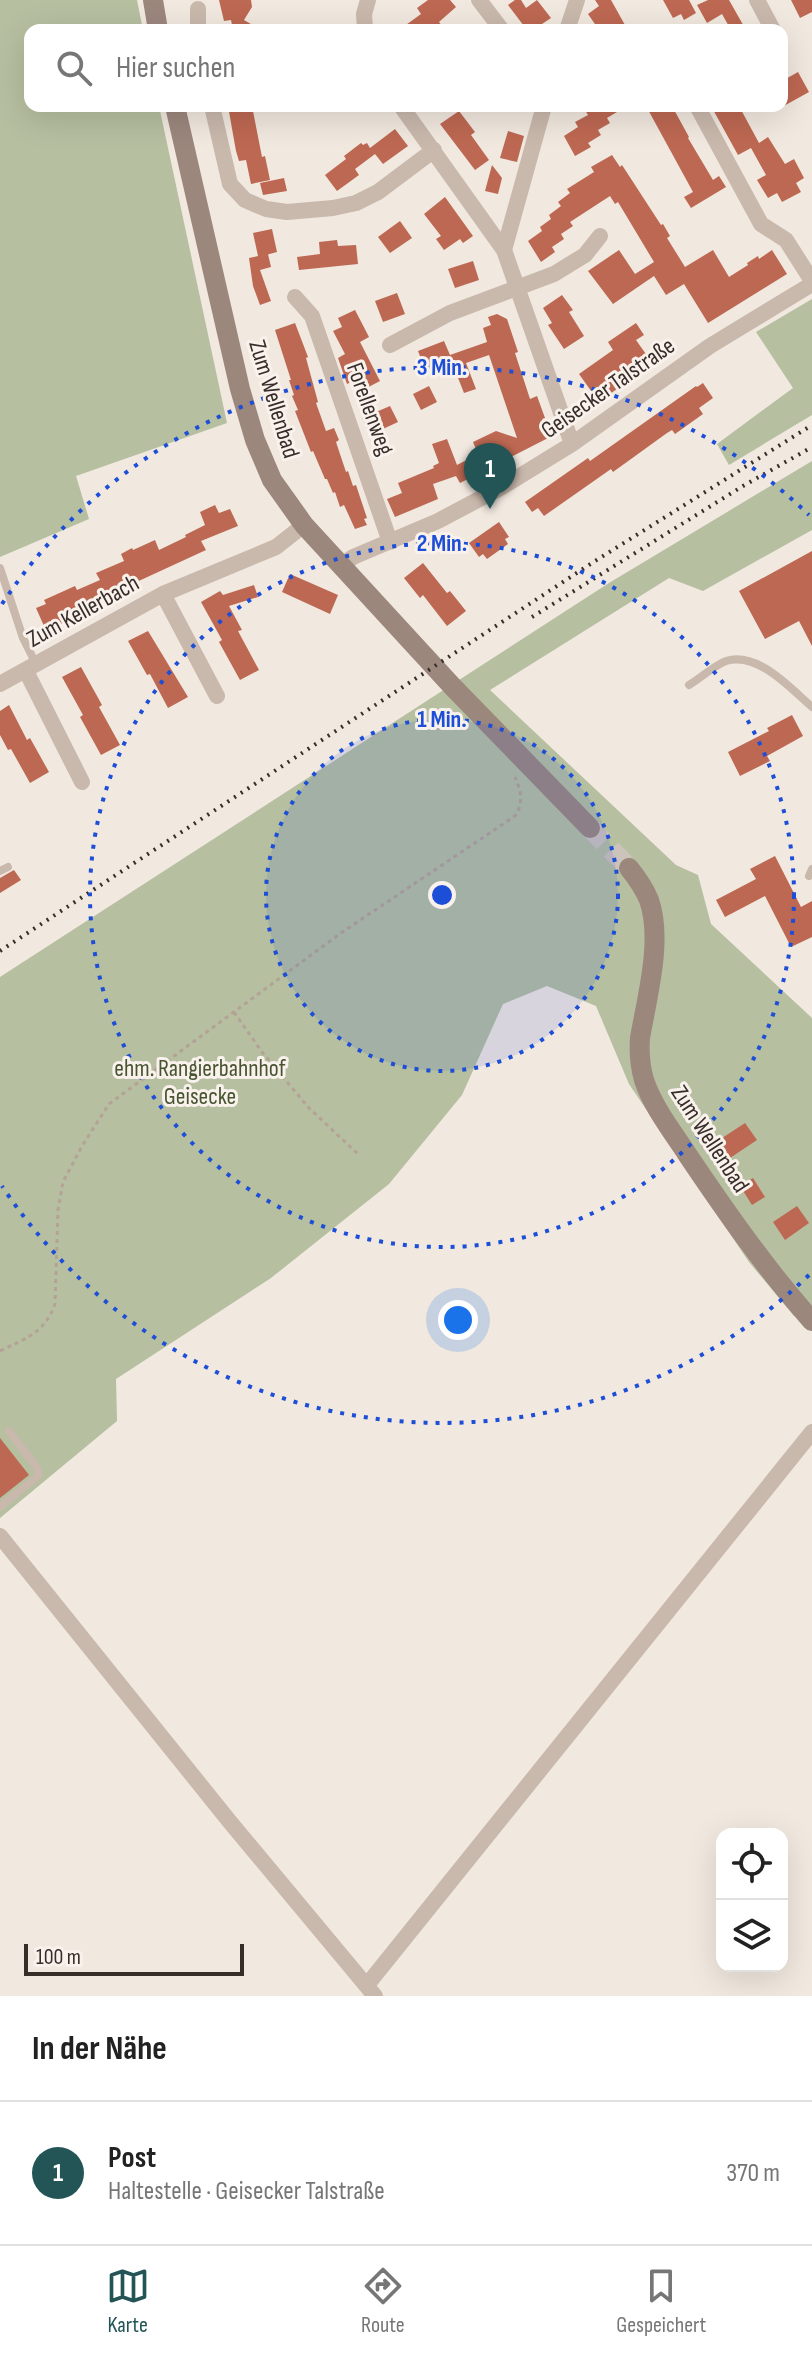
<!DOCTYPE html>
<html lang="de">
<head>
<meta charset="utf-8">
<style>
	:root { --surface:#fff; --page:#f6f6f6; --text:#222; --muted:#767676; --line:#e0e0e0; --accent:#235456 }
	body { margin:0; font-family:"Sofia Sans Condensed",sans-serif; background:var(--page); color:var(--text) }
	.controls { position:absolute; right:24px; bottom:24px; display:grid; overflow:hidden; border-radius:16px; box-shadow:0 8px 32px #0002 }
	.controls button { width:72px; height:72px; display:grid; place-items:center; padding:0; border:0; border-bottom:2px solid var(--line); background:var(--surface); color:var(--text); font:40px sans-serif }
	.scale { position:absolute; left:24px; bottom:20px; width:220px; box-sizing:border-box; padding-left:8px; border:4px solid #372e2a; border-top:0; font-size:22px; line-height:28px; white-space:nowrap; color:#372e2a; -webkit-text-stroke:6px #f9f2ec; paint-order:stroke }
	.you { position:absolute; left:458px; top:1320px; width:28px; height:28px; margin:-20px; border:6px solid #fff; border-radius:50%; background:#1a73e8; box-shadow:0 0 0 12px #1a73e833 }
	.badge { display:grid; place-items:center; width:52px; height:52px; border-radius:50%; background:var(--accent); color:#fff; font-size:26px; font-weight:700 }
	.pin { position:absolute; translate:-50% -66px; filter:drop-shadow(0 2px 4px #0008) }
	.pin::after { content:''; position:absolute; top:42px; width:28px; height:24px; background:inherit; clip-path:polygon(0 0,100% 0,50% 100%) }
	.list { margin:0; padding:0; list-style:none }
	h2 { display:flex; justify-content:space-between; align-items:center; height:104px; margin:0; padding:0 32px; font-size:34px }
	h2 small { font-size:26px; font-weight:400; color:var(--muted) }
	.list li { display:grid; grid-template-columns:52px 1fr auto; gap:24px; align-items:center; box-sizing:border-box; height:144px; padding:0 32px; border-top:2px solid var(--line) }
	.list b { display:block; font-size:30px; white-space:nowrap }
	.list p { margin:0; font-size:26px; white-space:nowrap; color:var(--muted) }
	.list em { font-size:26px; font-style:normal; color:var(--muted) }
	.icon { flex:none; width:44px; height:44px; fill:none; stroke:currentColor; stroke-width:2; stroke-linecap:round; stroke-linejoin:round }
	.map { position:relative; flex:none; width:812px; height:1996px; overflow:hidden }
	.search { position:absolute; background:var(--surface); box-shadow:0 8px 32px #0002; left:24px; right:24px; top:24px; height:88px; display:flex; align-items:center; gap:20px; box-sizing:border-box; padding:0 28px; border-radius:16px; color:var(--muted); font-size:30px }
	.sheet { height:248px; background:var(--surface) }
	nav { display:flex; justify-content:space-around; align-items:center; box-sizing:border-box; height:112px; border-top:2px solid var(--line); background:var(--surface); font-size:22px; color:var(--muted) }
	nav a { display:grid; justify-items:center; gap:4px }
	nav .on { color:var(--accent) }
	.map>svg:first-child { display:block }
	.green { fill:#b6bfa0 }
	.building { fill:#bd6852 }
	.lines { fill:none; stroke-linecap:round; stroke-linejoin:round }
	.secondary-tunnel { stroke:#ccc3bb; stroke-width:20; stroke-dasharray:20 10; stroke-linecap:butt }
	.path { stroke:#b4a296; stroke-width:3; stroke-dasharray:4 4; stroke-linecap:butt }
	.service { stroke:#c9b8ac; stroke-width:8 }
	.minor { stroke:#c9b8ac; stroke-width:16 }
	.secondary { stroke:#9c877d; stroke-width:20 }
	.rail { stroke:#372e2a; stroke-width:4; stroke-dasharray:2 6; stroke-linecap:butt }
	.ring { fill:none; stroke:#1d4ed8; stroke-width:4; stroke-dasharray:4 8 }
	.labels { text-anchor:middle; dominant-baseline:central; stroke-width:6; stroke-linejoin:round; paint-order:stroke }
	.street-label { font-size:24px; fill:#372e2a; stroke:#f9f2ec }
	.park-label { font-size:24px; fill:#485430; stroke:#f9f2ec }
	.centre { fill:#1d4ed8; stroke:#f9f2ec; stroke-width:4 }
	.ring-label { font-size:24px; text-anchor:middle; font-weight:bold; fill:#1d4ed8; stroke:#f9f2ec; stroke-width:6; stroke-linejoin:round; paint-order:stroke }
</style>
</head>
<body>
<div class="map">
<svg width="812" height="1996" viewBox="0 0 812 1996">
	<rect width="100%" height="100%" fill="#f1e8df"/>
	<path class="green" d="M0,0H137L143,30H30V106H159L227,423L76,476L89,519L0,557Z
		M812,299V415L729,465L717,444L793,388L756,332Z
		M812,461V530L703,591L669,578L490,690L676,865L698,875L711,924L812,1018V1308L794,1316L749,1262L629,1084L596,1006L547,986L503,1004L462,1095L389,1184L271,1278L116,1379L117,1421L0,1518V977L609,583Z"/>
	<path class="building" d="M219,0H251L252,7L244,20L261,30H233L231,20L224,21Z
		M428,0H450L456,7L439,22L445,30H399L421,14L417,8Z
		M515,0H521L526,8L537,0L551,18L542,24L545,30H527L508,5Z
		M595,0H611L625,25L615,30H599L588,14L599,6Z
		M663,0H689L696,13L684,20L681,14L673,18Z
		M708,0H729L746,30H731L722,14L707,23L697,5Z
		M791,0H812V12L800,18Z
		M798,72L809,92L782,107V81Z
		M228,106H252L262,157L265,156L270,180L251,184L246,160L239,161L236,151Z
		M592,106H627L607,118L610,123L598,130L601,135L588,143L591,147L575,156L564,136L578,127L575,122L588,115L585,110Z
		M646,106H672L689,137L688,138L713,180L719,176L726,187L691,208L684,197L693,192Z
		M711,106H739L759,143L768,137L785,164L794,159L804,178L796,183L801,192L782,202L777,193L768,198L757,180L766,175L751,148L738,155Z
		M459,111L475,132L471,135L489,160L475,170L440,124Z
		M395,129L408,146L383,164L375,154L355,169L359,175L337,191L325,175L346,159L344,156L361,143L363,145L367,143L370,148Z
		M508,131L524,136L517,162L500,158Z
		M612,155L620,167L622,165L661,225L663,224L670,236L667,238L685,267L713,250L729,277L748,265L747,263L758,256L759,259L772,250L787,274L708,323L684,284L666,295L654,276L613,304L588,271L619,250L635,274L654,262L618,202L615,204L610,196L570,222L573,226L561,234L564,239L552,247L555,252L541,262L528,241L542,231L540,227L551,219L549,215L561,206L558,202L570,193L567,189L594,172L591,167Z
		M492,165L502,178L498,194L485,191Z
		M284,178L287,191L263,195L260,183Z
		M445,197L473,236L463,243L460,239L444,250L436,239L441,236L424,214Z
		M400,221L412,238L390,253L378,237Z
		M272,229L277,252L262,256L268,254L271,267L260,270L271,301L260,305L253,286L249,258L258,256L253,233Z
		M337,240L338,246L356,245L358,264L299,270L297,257L320,254L319,242Z
		M473,261L479,280L455,288L448,269Z
		M397,293L405,314L383,322L375,301Z
		M562,295L573,310L569,312L584,336L564,349L548,325L552,323L543,308Z
		M355,310L369,337L360,342L380,381L359,392L353,381L347,384L338,358L345,354L333,331L342,327L338,318Z
		M497,314L507,319L518,352L515,353L530,399L537,396L545,418L542,419L552,436L460,483L456,476L433,484L438,499L395,517L387,499L402,493L398,483L434,468L433,466L439,463L432,444L447,439L457,465L478,454L473,442L496,431L517,438L489,355L466,363L476,389L464,393L451,360L425,369L418,351L444,341L450,355L487,342L483,328L491,325L488,317Z
		M295,323L308,357L306,358L318,402L316,403L326,431L334,428L339,440L336,442L346,472L348,471L353,486L356,485L367,518L364,519L367,525L355,529L344,505L340,507L335,492L333,493L327,479H325L313,451L311,452L295,411L298,410L292,396L294,395L289,380H291L275,330Z
		M636,323L644,335L636,340L648,357L617,380L621,386L599,402L579,374L613,350L608,342Z
		M703,383L713,398L699,408L703,414L675,434L672,430L667,433L613,472L611,469L544,516L538,508L532,512L525,502L588,458L590,461L696,386L697,387Z
		M429,386L437,402L421,410L413,394Z
		M390,406L398,422L383,429L387,437L375,444L362,418Z
		M215,505L219,513L230,509L238,526L201,541L206,550L117,591L119,594L86,610L78,617L55,626L54,622L44,626L36,608L46,604L44,600L75,586L77,590L100,580L96,573L124,561L121,554L132,548L133,550L155,540L159,550L186,537L185,535L205,525L200,512Z
		M499,522L509,537L505,539L508,544L487,559L483,554L479,557L469,543Z
		M812,551V646L799,621L765,639L739,591Z
		M423,563L447,593L450,591L466,611L447,626L423,595L420,598L404,578Z
		M290,574L338,595L330,614L282,592Z
		M254,585L258,597L229,606L242,630L238,631L259,670L240,680L219,642L222,640L201,602L220,591L223,595Z
		M148,631L188,697L168,708L150,674L147,675L128,641Z
		M81,667L102,705L99,707L120,745L101,755L80,717L83,715L62,677Z
		M9,705L27,740L30,738L49,772L30,783L11,749L8,750L0,735V711Z
		M792,715L803,736L767,756L770,761L740,776L728,752L769,731L767,728Z
		M775,856L801,907L812,901V937L791,947L765,896L725,917L716,900L756,879L750,869Z
		M14,870L21,880L0,893V878Z
		M745,1123L757,1140L724,1162L713,1144Z
		M753,1178L765,1197L752,1205L740,1186Z
		M797,1206L809,1223L785,1240L773,1222Z
		M0,1438L29,1475L0,1498Z"/>
	<g class="lines">
		<path class="secondary-tunnel" d="M590,828L629,868"/>
		<path class="path" d="M234,1012L262,1052L309,1108L358,1154
			M0,1351C26,1338 44,1334 55,1304L58,1210L63,1182L82,1146L109,1104L341,933L515,816C524,803 521,791 515,777"/>
		<path class="service" d="M0,568L23,638L36,664
			M689,685C699,679 715,665 726,661C758,651 791,689 812,707
			M0,871L8,867
			M809,876L812,869
			M0,1507L38,1476V1469L9,1431"/>
		<path class="minor" d="M479,0L502,30
			M757,0L773,30
			M198,30V9
			M365,30L364,14L368,0
			M567,30L577,0
			M212,106L230,184L245,200L266,209L287,212L333,208L356,203L378,192L434,150
			M401,106L504,250
			M544,106L504,250L572,444
			M697,106L761,224L786,240L812,281
			M295,297L312,316L390,542
			M390,345L450,313L554,274L585,255L600,236
			M342,565L353,557L438,521L502,487L572,444L710,346L812,284
			M163,594L217,696
			M26,671L82,782
			M0,684L163,594L276,547L304,525
			M0,1536L230,1822L375,1996
			M367,1985L812,1432"/>
		<path class="secondary" d="M153,0L158,30
			M175,106L240,389L255,440L272,480L304,525L452,686L590,828
			M629,868C637,878 644,888 649,900C663,940 647,997 640,1038C639,1052 640,1066 644,1080C653,1107 672,1131 687,1154C726,1212 766,1269 812,1321"/>
		<path class="rail" d="M532,617L743,486L812,447
			M0,951L595,561L812,425"/>
	</g>
	<circle cx="442" cy="895" r="176" fill="#1d4ed8" fill-opacity=".12"/>
	<g class="ring">
		<circle cx="442" cy="895" r="176"/>
		<circle cx="442" cy="895" r="352"/>
		<path d="M809 1275A528 528 0 0 1 2 1186M2 604A528 528 0 0 1 809 515"/>
	</g>
	<g class="labels">
		<g class="street-label">
			<text transform="translate(608 388) rotate(-35)">Geisecker Talstraße</text>
			<text transform="translate(274 399) rotate(73)">Zum Wellenbad</text>
			<text transform="translate(370 409) rotate(70)">Forellenweg</text>
			<text transform="translate(83 611) rotate(-29)">Zum Kellerbach</text>
			<text transform="translate(710 1139) rotate(57)">Zum Wellenbad</text>
		</g>
		<g class="park-label">
			<text x="200" y="1068">ehm. Rangierbahnhof<tspan x="200" dy="28">Geisecke</tspan></text>
		</g>
	</g>
	<circle cx="442" cy="895" r="12" class="centre"/>
	<g class="ring-label">
		<text x="442" y="375">3 Min.</text>
		<text x="442" y="551">2 Min.</text>
		<text x="442" y="727">1 Min.</text>
	</g>
</svg>
<div class="controls">
<button><svg class="icon" aria-label="locate" viewBox="0 0 24 24"><circle cx="12" cy="12" r="6"/><path d="M12 2v4M12 18v4M2 12h4M18 12h4"/></svg></button>
<button><svg class="icon" aria-label="layers" viewBox="0 0 24 24"><path d="M12 4l9 5-9 5-9-5zM3 14l9 5 9-5"/></svg></button>
</div>
<div class="scale">100 m</div>
<div class="you"></div>
<div class="pin badge" style="left:490px;top:509px">1</div>
<div class="search"><svg class="icon" aria-label="search" viewBox="0 0 24 24"><circle cx="10" cy="10" r="6"/><path d="M15 15l6 6"/></svg>Hier suchen</div>
</div>
<section class="sheet">
<h2>In der Nähe<small></small></h2>
<ul class="list">
<li><span class="badge">1</span><div><b>Post</b><p>Haltestelle · Geisecker Talstraße</p></div><em>370 m</em></li>
</ul>
</section>
<nav>
<a class="on"><svg class="icon" aria-label="map" viewBox="0 0 24 24"><path d="M3 6l6-2 6 2 6-2v14l-6 2-6-2-6 2zM9 4v14M15 6v14"/></svg>Karte</a>
<a><svg class="icon" aria-label="directions" viewBox="0 0 24 24"><path d="M12 3l9 9-9 9-9-9zM9 14v-3h6M13 9l2 2-2 2"/></svg>Route</a>
<a><svg class="icon" aria-label="saved" viewBox="0 0 24 24"><path d="M7 4h10v16l-5-4-5 4z"/></svg>Gespeichert</a>
</nav>
</body>
</html>
